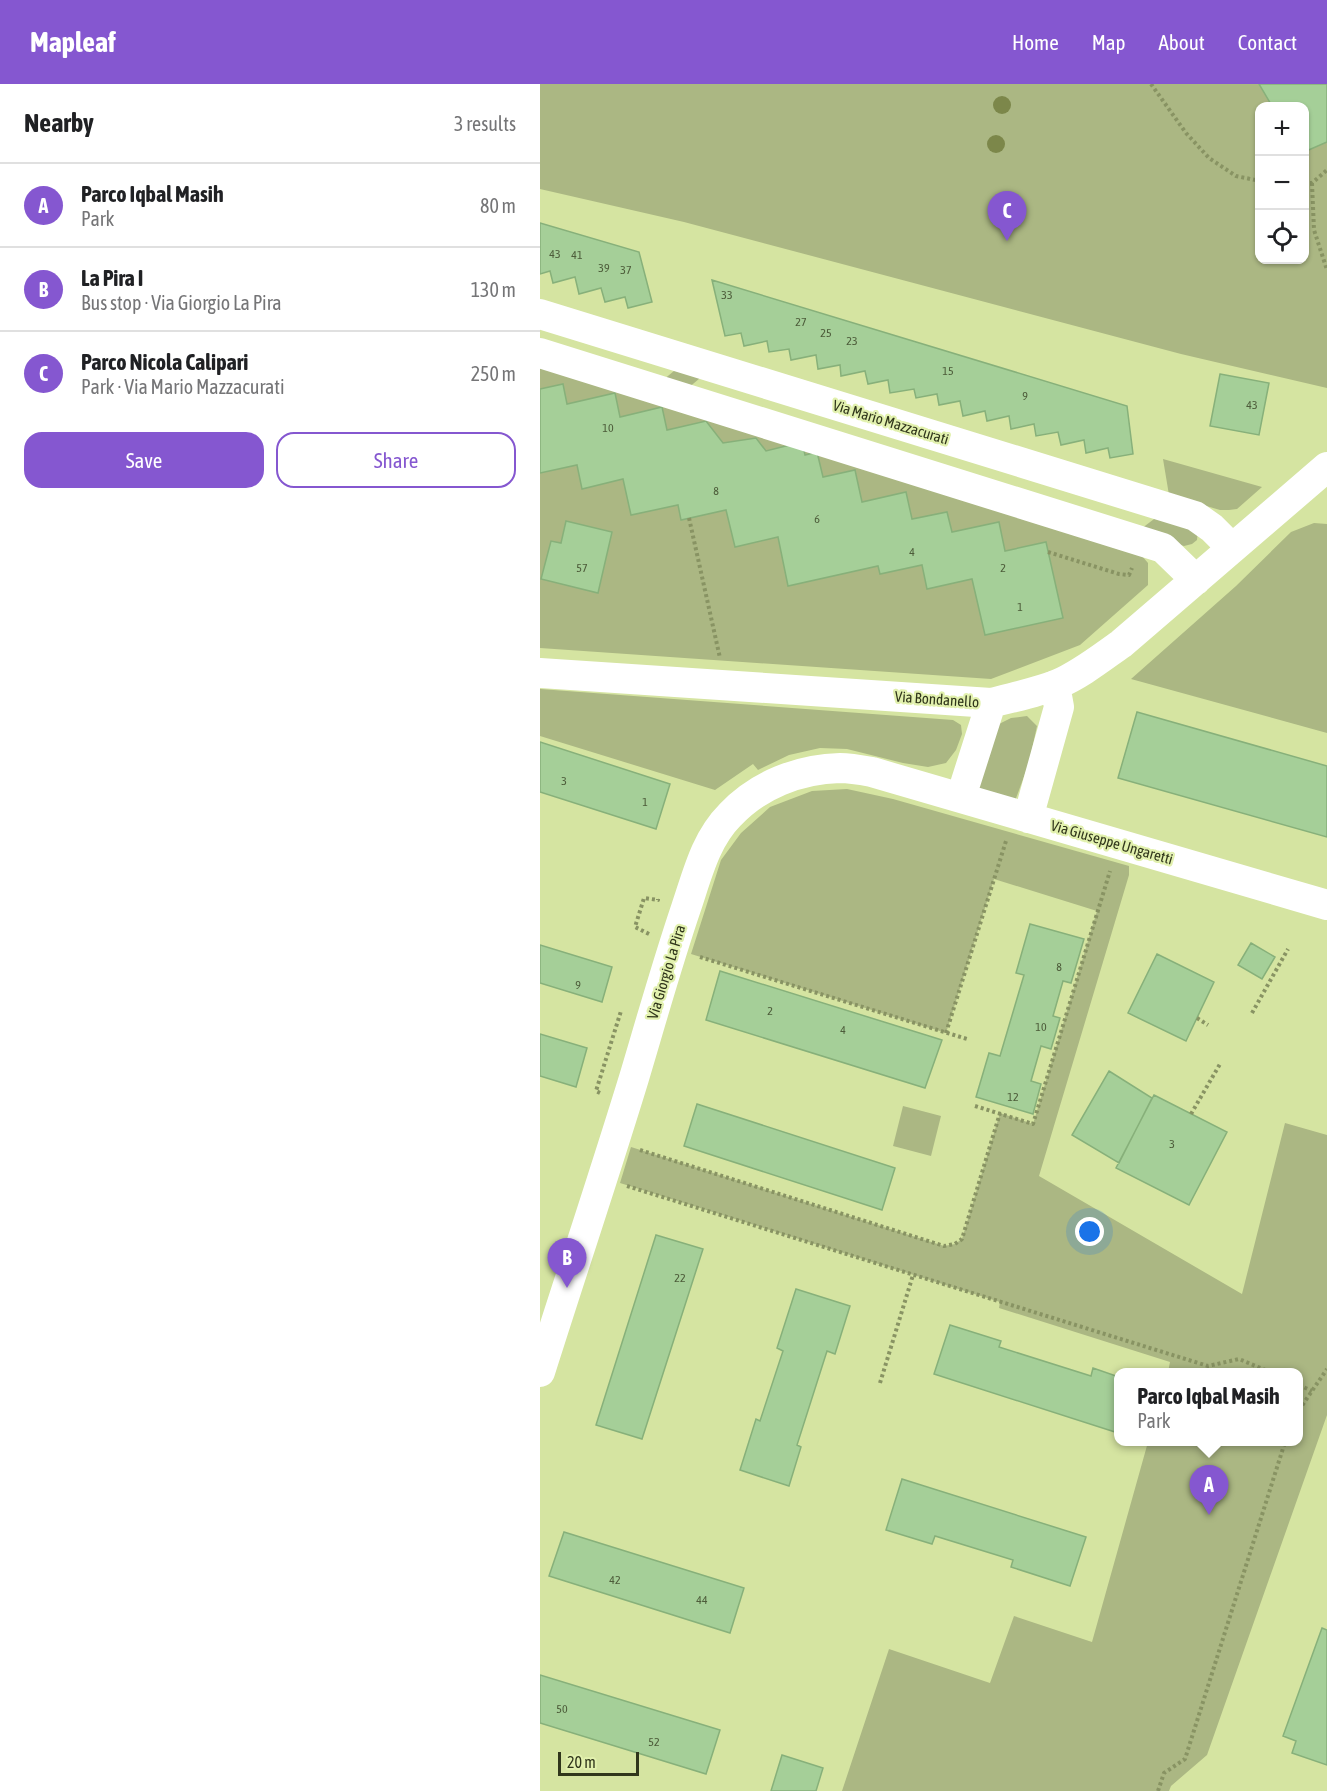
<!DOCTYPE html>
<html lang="en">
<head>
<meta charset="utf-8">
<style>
	:root { --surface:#fff; --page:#f6f6f6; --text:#202124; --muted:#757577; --line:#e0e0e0; --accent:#8557d0 }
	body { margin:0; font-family:"Asap Condensed",sans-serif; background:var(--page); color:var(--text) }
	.controls { position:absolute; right:18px; top:18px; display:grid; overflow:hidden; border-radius:12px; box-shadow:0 2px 4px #0004 }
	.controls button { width:54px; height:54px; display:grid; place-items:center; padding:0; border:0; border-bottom:2px solid var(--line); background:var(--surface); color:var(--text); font:30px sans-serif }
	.scale { position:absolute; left:18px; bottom:15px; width:81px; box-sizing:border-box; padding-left:6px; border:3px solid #30361b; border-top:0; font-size:16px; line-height:21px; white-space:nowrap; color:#30361b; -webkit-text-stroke:4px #e2f1ae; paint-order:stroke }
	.you { position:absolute; left:550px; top:1148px; width:21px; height:21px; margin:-15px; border:4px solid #fff; border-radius:50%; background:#1a73e8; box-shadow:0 0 0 9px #1a73e833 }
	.badge { display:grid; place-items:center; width:39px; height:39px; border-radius:50%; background:var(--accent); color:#fff; font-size:20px; font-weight:700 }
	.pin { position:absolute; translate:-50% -50px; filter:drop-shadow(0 2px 3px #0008) }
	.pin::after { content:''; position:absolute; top:32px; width:21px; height:18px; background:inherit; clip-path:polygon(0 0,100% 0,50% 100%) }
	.popup { position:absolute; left:574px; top:1284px; width:189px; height:78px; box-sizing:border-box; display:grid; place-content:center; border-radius:12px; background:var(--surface); filter:drop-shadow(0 2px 4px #0005); font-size:20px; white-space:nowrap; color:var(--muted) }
	.popup b { font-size:22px; color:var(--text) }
	.popup::after { content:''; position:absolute; left:50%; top:100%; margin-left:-12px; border:12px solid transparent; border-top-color:var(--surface) }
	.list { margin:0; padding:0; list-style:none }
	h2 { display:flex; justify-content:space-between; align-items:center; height:78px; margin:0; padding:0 24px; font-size:26px }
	h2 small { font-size:20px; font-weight:400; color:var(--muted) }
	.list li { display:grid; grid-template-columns:39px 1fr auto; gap:18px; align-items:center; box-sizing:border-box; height:84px; padding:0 24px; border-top:2px solid var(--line) }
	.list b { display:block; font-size:22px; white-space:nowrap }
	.list p { margin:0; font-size:20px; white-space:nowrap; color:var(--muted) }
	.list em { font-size:20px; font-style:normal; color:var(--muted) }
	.actions { display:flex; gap:12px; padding:18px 24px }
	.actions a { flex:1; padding:14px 0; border:2px solid var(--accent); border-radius:18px; text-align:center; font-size:21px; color:var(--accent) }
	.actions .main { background:var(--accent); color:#fff }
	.icon { flex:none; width:33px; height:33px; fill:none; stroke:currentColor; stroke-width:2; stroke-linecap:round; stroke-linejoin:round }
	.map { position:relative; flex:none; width:787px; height:1707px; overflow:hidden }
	header { display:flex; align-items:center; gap:36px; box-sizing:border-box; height:84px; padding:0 30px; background:var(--accent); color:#fff }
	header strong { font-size:28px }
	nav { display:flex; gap:33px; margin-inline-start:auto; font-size:21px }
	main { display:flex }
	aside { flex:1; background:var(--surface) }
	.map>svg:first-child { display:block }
	.green { fill:#abb783; fill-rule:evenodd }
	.building { fill:#a5cf98; stroke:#87b07a; stroke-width:1.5 }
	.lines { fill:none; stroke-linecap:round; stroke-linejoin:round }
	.path { stroke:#889363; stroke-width:4; stroke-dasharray:3 3; stroke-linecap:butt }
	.minor { stroke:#fff; stroke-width:30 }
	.tree { fill:#7c874a }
	.labels { text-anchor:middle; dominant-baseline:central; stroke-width:4.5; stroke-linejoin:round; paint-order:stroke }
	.number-label { font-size:12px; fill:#4d5c3a }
	.street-label { font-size:15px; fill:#30361b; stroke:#e2f1ae }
</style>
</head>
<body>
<header>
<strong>Mapleaf</strong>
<nav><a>Home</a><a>Map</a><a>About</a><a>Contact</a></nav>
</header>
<main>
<aside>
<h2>Nearby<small>3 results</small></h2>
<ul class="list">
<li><span class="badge">A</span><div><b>Parco Iqbal Masih</b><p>Park</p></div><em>80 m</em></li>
<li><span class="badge">B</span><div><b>La Pira I</b><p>Bus stop · Via Giorgio La Pira</p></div><em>130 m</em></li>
<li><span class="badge">C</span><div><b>Parco Nicola Calipari</b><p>Park · Via Mario Mazzacurati</p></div><em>250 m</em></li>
</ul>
<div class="actions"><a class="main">Save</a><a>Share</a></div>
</aside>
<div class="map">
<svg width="787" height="1707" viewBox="0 0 787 1707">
	<rect width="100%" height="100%" fill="#d5e4a1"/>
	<path class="green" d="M0,0H787V304L641,270L144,138L0,105ZM720,22H764V176H720Z
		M141,281L166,289L147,305L122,297Z
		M0,284L602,472L608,479V501L540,561L451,595L0,564Z
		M623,375L722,403L697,425L689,426H680L629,411Z
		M618,432L658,446L657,456L652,460L644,462L597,448Z
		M774,439L787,440V649L591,595L696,502L751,448Z
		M0,605L413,636L421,641L422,650L416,666L406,679L388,683L363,679L307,665L280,664L249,671L218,686L213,680L175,706L0,652Z
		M487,632L497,642L489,679L475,717L437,707L457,641L471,634Z
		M307,705L353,715L589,782V791L499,1092L702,1210L745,1039L787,1051V1331L667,1671L631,1702L629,1707H302L349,1565L450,1599L474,1532L552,1558L608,1358H759V1288H628L630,1278L459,1224L460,1218L80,1099L91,1063L404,1162L415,1160L422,1155L460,1029L493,1040L557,827L454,795L406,949L151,870L181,776L201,749L230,723L272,707Z
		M363,1022L401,1032L391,1072L353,1062Z"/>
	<path class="building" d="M719,0H787V58L764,68V22H732Z
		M0,139L99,168L112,218L88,224L85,213L65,218L61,204L39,210L35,193L13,199L10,187L0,190Z
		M172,196L587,322L593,370L570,374L568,364L546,369L544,356L521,361L518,348L496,352L494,340L471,345L469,332L447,337L445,327L423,332L420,317L399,321L397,310L376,314L374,305L350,309L348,296L328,300L325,287L301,292L300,281L278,285L276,271L251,276L249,265L229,268L227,257L204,262L201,249L185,252Z
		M680,290L729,299L719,351L670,342Z
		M23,300L27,320L75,309L80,333L122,323L127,346L166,337L183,359L216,354L226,367L262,358L265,371L277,368L283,393L315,386L322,418L366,408L372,435L407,428L412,448L459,438L465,467L506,458L523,534L445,551L432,495L387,505L382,481L340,490L338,482L248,502L238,453L195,463L186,426L141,436L138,421L91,431L83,395L42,405L37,381L0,389V305Z
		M26,437L72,448L58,509L1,495L11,457L21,459Z
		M597,628L787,682V753L578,694Z
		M0,658L130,700L116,745L0,708Z
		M490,840L544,855L531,899L523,897L513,932L520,934L511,965L501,962L491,997L501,1000L493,1030L436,1013L449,969L460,972L484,891L476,889Z
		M711,859L735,873L722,895L698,881Z
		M0,861L72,883L62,918L0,899Z
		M617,870L674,898L646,957L588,929Z
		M180,887L402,956L385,1004L166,936Z
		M0,950L47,964L36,1003L0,992Z
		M569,987L612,1014L579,1079L532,1051Z
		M614,1011L687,1048L649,1121L576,1084Z
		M157,1020L355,1084L342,1126L144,1062Z
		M116,1151L163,1165L102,1355L56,1341Z
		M256,1205L310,1222L295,1270L287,1267L257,1361L261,1363L249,1402L200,1386L216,1335L220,1337L243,1267L237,1264Z
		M410,1241L461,1257L459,1263L551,1292L553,1284L579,1293V1335L575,1348L394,1290Z
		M362,1395L546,1453L530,1502L471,1483L473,1476L395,1452L392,1460L346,1446Z
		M24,1448L204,1504L190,1549L9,1492Z
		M782,1544L787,1546V1681L752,1669L756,1657L743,1652Z
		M0,1591L180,1646L166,1690L0,1639Z
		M242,1671L283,1684L276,1707H231Z"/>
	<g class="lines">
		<path class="path" d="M611,0L646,49L669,74L696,92L720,97
			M764,99H772L787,86
			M772,99L774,146L787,186
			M149,434L180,574
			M508,468L579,490L589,491L592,484
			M109,850L95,843L104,814L118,816V815
			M160,873L427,955
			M712,929L748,865
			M657,934L668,941
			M406,949L466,757
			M60,1009L56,1007L81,927
			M435,1022L493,1040L570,787
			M651,1030L680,980
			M100,1066L404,1162L415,1160L422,1155L460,1029
			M87,1102L668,1282L699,1275L730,1288
			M340,1299L373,1191
			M759,1301L772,1307
			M759,1326L787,1285
			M618,1707L624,1689L645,1675L745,1358"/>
		<path class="minor" d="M0,230L655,432L672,444L692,464
			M0,269L623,464L656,496
			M0,589L451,619C473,613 496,609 518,600C541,590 561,574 581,560L787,383
			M421,713L451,619
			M488,734L519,623L515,601
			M0,1288C31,1190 64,1092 94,994C111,937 127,880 146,824C157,792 165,756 190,731C218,701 259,685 300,684C310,684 321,686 332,688L787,821"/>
	</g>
	<g class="tree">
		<circle cx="462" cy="21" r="9"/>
		<circle cx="456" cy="60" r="9"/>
	</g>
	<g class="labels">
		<g class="number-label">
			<text x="15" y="170">43</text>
			<text x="37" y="171">41</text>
			<text x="64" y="184">39</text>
			<text x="86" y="186">37</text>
			<text x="187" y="211">33</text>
			<text x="261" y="238">27</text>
			<text x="286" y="249">25</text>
			<text x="312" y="257">23</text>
			<text x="408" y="287">15</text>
			<text x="485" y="312">9</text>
			<text x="712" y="321">43</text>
			<text x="68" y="344">10</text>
			<text x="176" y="407">8</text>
			<text x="277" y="435">6</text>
			<text x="372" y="468">4</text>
			<text x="42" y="484">57</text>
			<text x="463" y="484">2</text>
			<text x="480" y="523">1</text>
			<text x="24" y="697">3</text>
			<text x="105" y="718">1</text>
			<text x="519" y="883">8</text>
			<text x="38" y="901">9</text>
			<text x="230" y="927">2</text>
			<text x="501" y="943">10</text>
			<text x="303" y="946">4</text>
			<text x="473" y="1013">12</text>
			<text x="632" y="1060">3</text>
			<text x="140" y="1194">22</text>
			<text x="75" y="1496">42</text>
			<text x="162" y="1516">44</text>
			<text x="22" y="1625">50</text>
			<text x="114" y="1658">52</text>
		</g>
		<g class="street-label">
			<text transform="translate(351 338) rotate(17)">Via Mario Mazzacurati</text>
			<text transform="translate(397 615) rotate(4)">Via Bondanello</text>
			<text transform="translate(572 758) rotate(16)">Via Giuseppe Ungaretti</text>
			<text transform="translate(126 888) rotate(-73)">Via Giorgio La Pira</text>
		</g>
	</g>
</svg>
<div class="controls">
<button>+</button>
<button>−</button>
<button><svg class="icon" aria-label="locate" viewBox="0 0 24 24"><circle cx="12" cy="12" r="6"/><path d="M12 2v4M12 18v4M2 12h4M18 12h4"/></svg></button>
</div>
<div class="scale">20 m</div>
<div class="you"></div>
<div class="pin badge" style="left:669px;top:1431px">A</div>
<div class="popup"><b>Parco Iqbal Masih</b>Park</div>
<div class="pin badge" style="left:27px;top:1204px">B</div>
<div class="pin badge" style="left:467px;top:157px">C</div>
</div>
</main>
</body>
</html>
